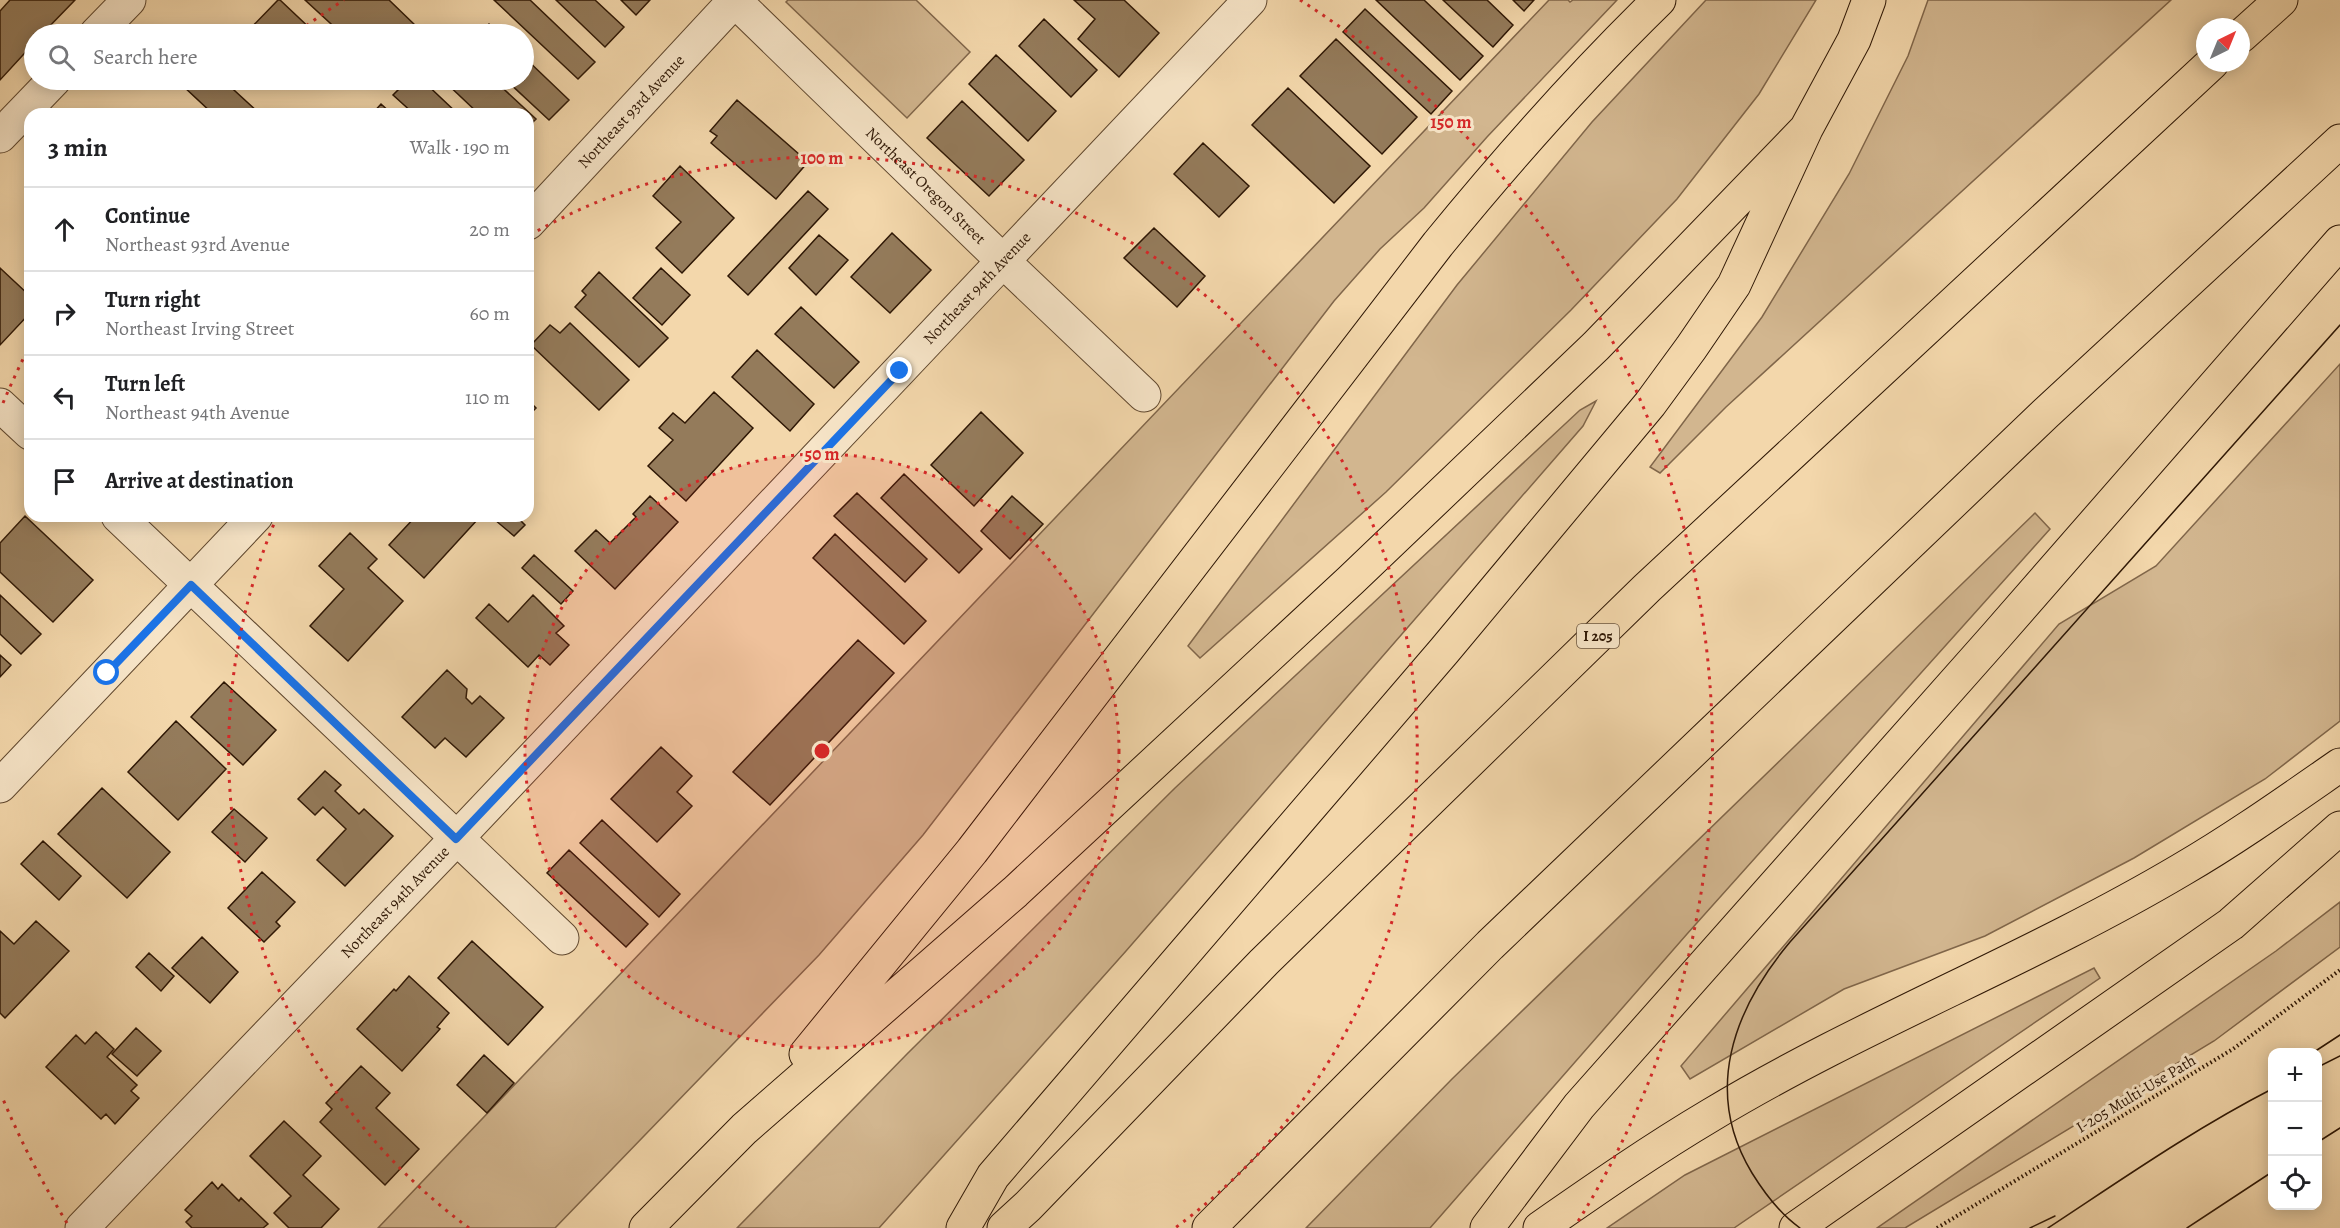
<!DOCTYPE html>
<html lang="en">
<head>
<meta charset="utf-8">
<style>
	:root { --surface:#fff; --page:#f2f2f2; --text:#202124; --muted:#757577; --line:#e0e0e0 }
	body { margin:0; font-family:Alegreya,serif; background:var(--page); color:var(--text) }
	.controls { position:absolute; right:18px; bottom:18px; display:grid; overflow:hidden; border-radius:12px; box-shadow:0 3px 15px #0003 }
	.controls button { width:54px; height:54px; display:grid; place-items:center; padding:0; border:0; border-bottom:2px solid var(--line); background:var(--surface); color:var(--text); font:30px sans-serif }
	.compass { position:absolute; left:2196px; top:18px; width:54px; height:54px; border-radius:50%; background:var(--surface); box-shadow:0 3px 15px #0003; rotate:43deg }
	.stop { position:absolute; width:18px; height:18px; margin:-14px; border:4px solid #1a73e8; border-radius:50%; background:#fff }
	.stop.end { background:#1a73e8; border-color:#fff; box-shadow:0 2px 6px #0008 }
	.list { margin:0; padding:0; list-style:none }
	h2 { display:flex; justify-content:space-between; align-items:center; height:78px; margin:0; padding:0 24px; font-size:26px }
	h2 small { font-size:20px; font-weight:400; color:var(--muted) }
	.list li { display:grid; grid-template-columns:39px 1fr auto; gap:18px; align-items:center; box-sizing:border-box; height:84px; padding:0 24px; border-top:2px solid var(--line) }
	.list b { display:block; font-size:22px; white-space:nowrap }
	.list p { margin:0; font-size:20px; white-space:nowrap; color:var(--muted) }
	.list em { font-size:20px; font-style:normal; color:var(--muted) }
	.icon { flex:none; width:33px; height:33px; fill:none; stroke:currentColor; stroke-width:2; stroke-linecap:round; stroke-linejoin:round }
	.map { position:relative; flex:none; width:2340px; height:1228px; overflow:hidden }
	.search { position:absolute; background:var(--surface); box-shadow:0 3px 15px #0003; left:24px; top:24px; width:510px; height:66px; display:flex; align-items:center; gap:15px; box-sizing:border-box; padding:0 21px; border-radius:33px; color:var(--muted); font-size:22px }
	.panel { position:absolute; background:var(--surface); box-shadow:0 3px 15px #0003; left:24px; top:108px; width:510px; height:414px; border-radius:18px }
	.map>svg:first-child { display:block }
	.green { fill:#d2b68f; stroke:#80664a; stroke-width:1.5 }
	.building { fill:#947b5b; stroke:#2e1705; stroke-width:1.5 }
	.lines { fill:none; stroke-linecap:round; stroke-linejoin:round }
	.street-casing { stroke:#5f472e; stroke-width:35 }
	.highway-casing { stroke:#2e1705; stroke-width:35 }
	.path { stroke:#2e1705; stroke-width:4; stroke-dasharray:1.5 3; stroke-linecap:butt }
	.street { stroke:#f7e5c8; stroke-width:33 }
	.highway { stroke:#f3d7ab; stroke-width:33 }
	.tram { stroke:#2e1705; stroke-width:1.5 }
	.route { stroke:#1a73e8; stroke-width:8 }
	.ring { fill:none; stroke:#d62828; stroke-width:3; stroke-dasharray:3 6 }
	.labels { text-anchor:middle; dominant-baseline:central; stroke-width:6; stroke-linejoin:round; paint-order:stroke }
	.shield { fill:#f7e5c8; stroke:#6a5540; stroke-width:1.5 }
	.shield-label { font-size:15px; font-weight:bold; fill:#2e1705 }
	.street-label { font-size:16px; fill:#2e1705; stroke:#f7e5c8 }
	.centre { fill:#d62828; stroke:#f7e5c8; stroke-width:3 }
	.ring-label { font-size:18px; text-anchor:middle; font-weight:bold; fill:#d62828; stroke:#f7e5c8; stroke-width:6; stroke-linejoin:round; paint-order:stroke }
</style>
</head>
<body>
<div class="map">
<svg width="2340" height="1228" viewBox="0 0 2340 1228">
	<rect width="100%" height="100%" fill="#f3d7ab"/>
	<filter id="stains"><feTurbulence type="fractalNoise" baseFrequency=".00333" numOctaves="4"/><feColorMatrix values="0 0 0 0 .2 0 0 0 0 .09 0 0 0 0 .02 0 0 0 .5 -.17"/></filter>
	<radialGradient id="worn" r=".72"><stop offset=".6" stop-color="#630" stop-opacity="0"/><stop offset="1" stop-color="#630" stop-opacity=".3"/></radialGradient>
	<path class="green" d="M788,0H916L970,52L907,118L786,2Z
		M1549,0H1568L1570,2L1573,0H1617L1487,137L1424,208L1380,249L1334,301L923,835L819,955L555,1228H378Z
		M1706,0H1816L1759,94L1677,199L1571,310L1386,492L1200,658L1188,646L1457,285L1592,122Z
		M1928,0H2171L1726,407L1660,473L1650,467L1762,317L1849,174L1908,56Z
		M2340,364V721L2265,779L2134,858L1985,936L1844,989L1690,1079L1681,1066L2059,624L2156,566Z
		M1596,401L1583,426L1126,951L879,1228H737L907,1054L1175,788L1580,410Z
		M2035,513L2050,529L1687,934L1430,1228H1306L1452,1079Z
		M2340,902V947L2214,1041L1905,1228H1877L2276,951Z
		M2094,968L2100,978L1734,1228H1607L1685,1175Z"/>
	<path class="building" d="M10,0H75L42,34H34V43L0,80V11Z
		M278,0H280L316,34H245Z
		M305,0H389L417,27L410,34H342Z
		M494,0H530L595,62L578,79Z
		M556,0H595L624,27L605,47Z
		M621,0H650L636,15Z
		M1074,0H1124L1159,33L1119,77L1078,39L1095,19Z
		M1376,0H1424L1483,56L1460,80Z
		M1443,0H1487L1513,25L1493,47Z
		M1513,0H1534L1524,11Z
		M1365,9L1452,91L1431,114L1343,32Z
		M1044,19L1097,70L1071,97L1019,46Z
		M489,24L500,34H479Z
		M1336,39L1417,117L1382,154L1300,76Z
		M996,55L1056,111L1028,141L969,84Z
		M524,57L569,100L549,120L506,80H524Z
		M188,80H223L260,114H213L182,85Z
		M408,80H422L458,114H414L393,95Z
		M443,80H494L536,119L528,127V114H479Z
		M1288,88L1370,166L1334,203L1252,125Z
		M737,100L808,162L776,199L711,143L717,136L710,131Z
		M962,101L1024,160L989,196L927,138Z
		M381,104L392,114H372Z
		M1203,143L1249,186L1219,217L1174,174Z
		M680,166L734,218L682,273L656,248L681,222L653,196Z
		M808,191L828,209L748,295L728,276Z
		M1154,228L1205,276L1177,307L1124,258Z
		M892,233L931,270L890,313L851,277Z
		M819,235L848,260L816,295L789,268Z
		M0,268L30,296V313L0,345Z
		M661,268L690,295L662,325L633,298Z
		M599,272L668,338L639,367L575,307L586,295L582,291Z
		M801,307L859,362L834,388L775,334Z
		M570,323L629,380L599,410L531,345L550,325L560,333Z
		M757,350L814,404L790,431L732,377Z
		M714,392L753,428L686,501L648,466L673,440L659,428L673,413L685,423Z
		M528,400L536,408L528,416Z
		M981,412L1023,453L974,506L931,465Z
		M904,474L982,549L959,573L881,498Z
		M857,493L927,559L905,582L834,516Z
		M650,496L678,522L615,589L575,551L596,530L610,543L636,517L633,514Z
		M1012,496L1043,524L1010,559L981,531Z
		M25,516L93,580L53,622L0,572V543Z
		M416,516H475L478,519L424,578L389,545Z
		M498,516H516L525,525L514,536L495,520Z
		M350,533L377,559L368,568L403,601L348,661L310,626L344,589L319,566Z
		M835,534L926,621L904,644L813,558Z
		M534,555L573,591L561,604L522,568Z
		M0,595L41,634L21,654L0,634Z
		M533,595L564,626L556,633L569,645L550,665L539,655L528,667L476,618L489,604L508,622Z
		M858,640L894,673L770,805L733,772Z
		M0,655L11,665L0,677Z
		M447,670L467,689L466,698L472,704L480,696L504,718L466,757L445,738L435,748L402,717Z
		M224,682L276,730L243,765L191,717Z
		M176,721L226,769L178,820L128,772Z
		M661,747L692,776L677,792L692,806L657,842L611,799Z
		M325,771L341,785L335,791L359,814L364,809L393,836L345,886L317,860L346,829L323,807L315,815L298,799Z
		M102,788L170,852L127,898L58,834Z
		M234,809L267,838L245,862L212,832Z
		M602,820L680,894L659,917L580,843Z
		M43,841L81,876L59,900L21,864Z
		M569,850L648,924L626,947L547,873Z
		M262,872L295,902L276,922L280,926L264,942L228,908Z
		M36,921L69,951L5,1018L0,1013V931L14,944Z
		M202,937L238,972L210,1003L172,968Z
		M472,941L543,1007L508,1045L438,978Z
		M149,953L174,976L161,991L136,967Z
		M409,976L449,1013L437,1027L440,1029L402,1071L357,1029L394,989L396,991Z
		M136,1028L161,1051L137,1076L112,1054Z
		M96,1032L114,1049L107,1057L137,1085L131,1091L139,1098L115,1124L106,1114L101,1119L46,1067L76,1035L85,1044Z
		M484,1055L514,1083L487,1113L457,1085Z
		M361,1066L390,1093L376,1108L419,1149L385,1185L320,1122L332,1109L326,1103Z
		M284,1121L321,1156L303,1175L339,1209L321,1228H289L274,1213L291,1196L250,1156Z
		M212,1182L218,1189L222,1184L239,1201L241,1198L268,1224L263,1228H192L186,1222L192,1216L185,1210Z"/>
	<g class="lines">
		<defs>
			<g id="street">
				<path id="s1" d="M734,0L1004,262L1144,395"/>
				<path d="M96,34L129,0"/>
				<path d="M0,136L54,80"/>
				<path id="s2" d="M528,223L735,0"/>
				<path d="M0,405L30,433"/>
				<path d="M118,516L562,938"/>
				<path d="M0,786L256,516"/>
				<path id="s3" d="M82,1228L456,839L1250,0"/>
			</g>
			<path id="highway" d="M2241,36L2281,0
				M806,1054L972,851L1438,244C1509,157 1579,78 1659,0
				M646,1228L744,1129L1015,892L1351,580L1596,346L1806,129
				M963,1228L993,1176L1444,651L1650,404L1691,348L1734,285L1806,129L1854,40L1869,0
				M1004,1228L1028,1206L1264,962L1647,588L2212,63
				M1209,1228L1490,945L2045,414L2340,141
				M1487,1228L1579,1106L1995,637L2340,242
				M1540,1228C1596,1189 1652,1150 1711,1115C1862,1024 2029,960 2181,870C2236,838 2288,801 2340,765
				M1796,1228L2231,924L2340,828"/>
		</defs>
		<use href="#street" class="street-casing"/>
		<use href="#highway" class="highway-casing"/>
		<path class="path" d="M1937,1228L2233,1049L2340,970"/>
		<use href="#street" class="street"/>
		<use href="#highway" class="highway"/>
		<path class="tram" d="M2314,1052L2340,1035
			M2318,1067L2340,1056
			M2318,1142L2340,1128
			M1800,1228C1780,1214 1765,1194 1752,1173C1703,1092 1733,1010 1790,942L2340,325
			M2030,1228L2055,1216
			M2048,1228C2121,1180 2194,1129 2272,1089
			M2187,1228L2272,1172"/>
	</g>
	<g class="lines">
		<path class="route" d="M107,673L191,585L456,839L900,371"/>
	</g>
	<circle cx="822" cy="751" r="297" fill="#d62828" fill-opacity=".12"/>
	<g class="ring">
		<circle cx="822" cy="751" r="297"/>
		<path d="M469 1228A593 593 0 0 1 276 519M530 235A593 593 0 0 1 1175 1228"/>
		<path d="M67 1223A890 890 0 0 1 3 1099M3 403A890 890 0 0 1 29 347M299 31A890 890 0 0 1 344 0M1300 0A890 890 0 0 1 1577 1223"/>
	</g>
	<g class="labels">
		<rect class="shield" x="1577" y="624" width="42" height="24" rx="4.5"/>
		<g class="shield-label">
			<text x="1598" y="636">I 205</text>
		</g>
		<g class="street-label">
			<text stroke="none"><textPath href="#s2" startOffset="152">Northeast 93rd Avenue</textPath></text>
			<text stroke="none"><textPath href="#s1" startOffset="267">Northeast Oregon Street</textPath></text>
			<text stroke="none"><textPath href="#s3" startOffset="1298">Northeast 94th Avenue</textPath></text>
			<text stroke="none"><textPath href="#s3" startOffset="452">Northeast 94th Avenue</textPath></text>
			<text transform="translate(2136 1094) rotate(-31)">I-205 Multi-Use Path</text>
		</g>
	</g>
	<circle cx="822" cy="751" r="9" class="centre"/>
	<g class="ring-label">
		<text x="1451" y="128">150 m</text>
		<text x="822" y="164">100 m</text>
		<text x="822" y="460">50 m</text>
	</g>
	<rect width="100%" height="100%" filter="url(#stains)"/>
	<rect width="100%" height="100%" fill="url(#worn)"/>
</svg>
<div class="controls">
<button>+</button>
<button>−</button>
<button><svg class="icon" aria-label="locate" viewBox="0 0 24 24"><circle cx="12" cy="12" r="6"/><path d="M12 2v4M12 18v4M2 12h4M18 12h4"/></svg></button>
</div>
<svg class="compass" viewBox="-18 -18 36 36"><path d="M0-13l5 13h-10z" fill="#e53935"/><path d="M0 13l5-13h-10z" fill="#757577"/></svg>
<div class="stop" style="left:107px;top:673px"></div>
<div class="stop end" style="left:900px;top:371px"></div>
<div class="search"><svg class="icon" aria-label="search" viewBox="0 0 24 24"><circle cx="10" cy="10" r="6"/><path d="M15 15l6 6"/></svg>Search here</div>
<section class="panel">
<h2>3 min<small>Walk · 190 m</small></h2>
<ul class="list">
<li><svg class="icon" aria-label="ahead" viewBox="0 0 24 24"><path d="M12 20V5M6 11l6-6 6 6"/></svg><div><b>Continue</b><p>Northeast 93rd Avenue</p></div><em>20 m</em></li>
<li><svg class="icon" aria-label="right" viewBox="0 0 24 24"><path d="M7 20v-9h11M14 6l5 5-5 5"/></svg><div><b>Turn right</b><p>Northeast Irving Street</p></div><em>60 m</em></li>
<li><svg class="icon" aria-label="left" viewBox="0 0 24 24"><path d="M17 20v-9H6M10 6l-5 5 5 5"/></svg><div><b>Turn left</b><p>Northeast 94th Avenue</p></div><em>110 m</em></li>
<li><svg class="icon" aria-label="arrive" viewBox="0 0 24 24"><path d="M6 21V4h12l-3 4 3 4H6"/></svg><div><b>Arrive at destination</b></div></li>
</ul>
</section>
</div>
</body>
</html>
